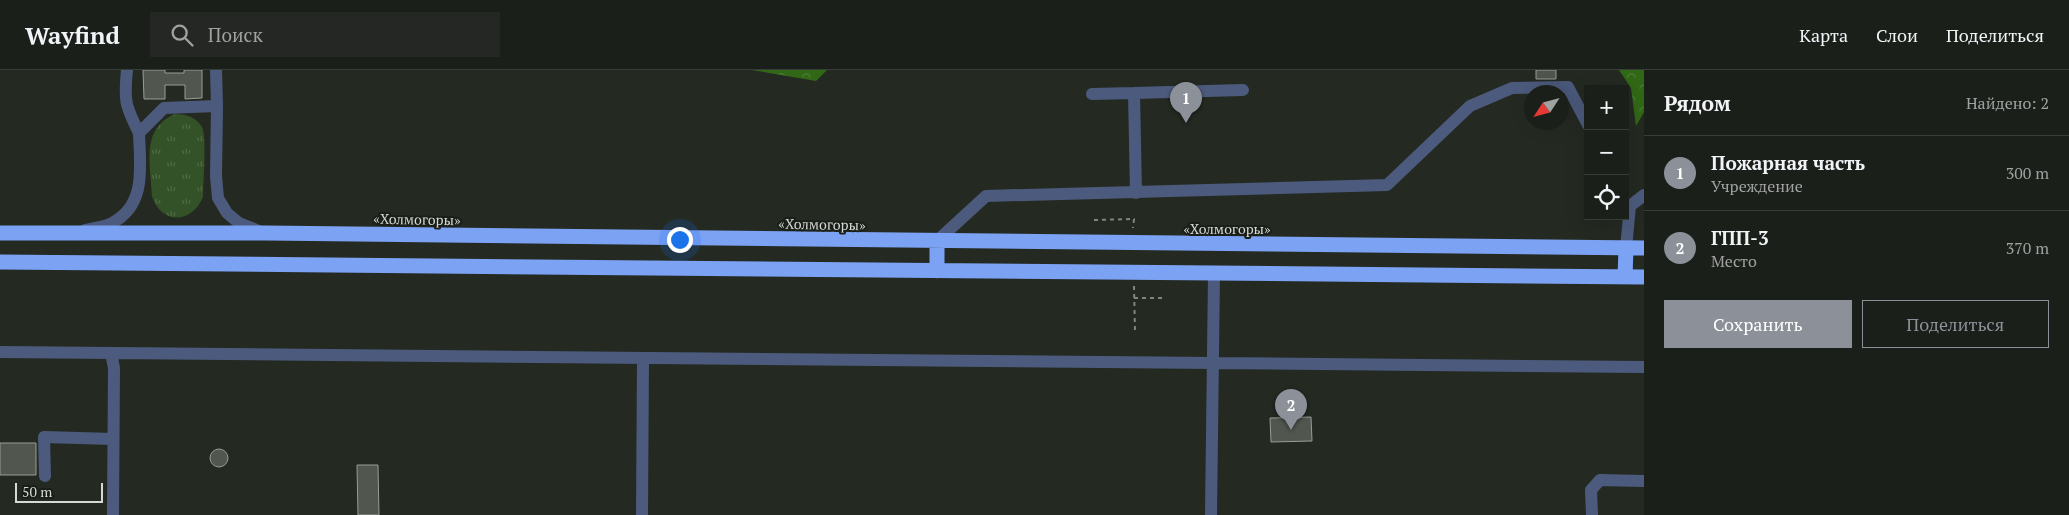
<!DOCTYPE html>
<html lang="ru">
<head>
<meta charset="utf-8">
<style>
	:root { --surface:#1b1f1a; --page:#242723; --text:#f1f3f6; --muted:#a0a2a2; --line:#393d39; --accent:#8c9099 }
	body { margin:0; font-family:"PT Serif",serif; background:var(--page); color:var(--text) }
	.controls { position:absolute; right:15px; top:15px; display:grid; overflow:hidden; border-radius:0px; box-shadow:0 5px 20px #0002 }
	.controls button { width:45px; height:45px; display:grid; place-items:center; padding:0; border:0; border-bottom:1px solid var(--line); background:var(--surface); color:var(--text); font:25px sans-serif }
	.compass { position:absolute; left:1524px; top:15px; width:45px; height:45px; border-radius:50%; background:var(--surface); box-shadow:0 5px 20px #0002; rotate:234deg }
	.scale { position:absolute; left:15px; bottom:12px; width:88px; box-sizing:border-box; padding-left:5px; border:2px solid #d6d9d5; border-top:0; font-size:14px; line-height:18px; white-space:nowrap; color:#d6d9d5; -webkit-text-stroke:4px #1a1f19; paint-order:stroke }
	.you { position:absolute; left:679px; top:169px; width:18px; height:18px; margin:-12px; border:4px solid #fff; border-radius:50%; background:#1a73e8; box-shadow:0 0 0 8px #1a73e833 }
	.badge { display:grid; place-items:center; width:32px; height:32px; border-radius:50%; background:var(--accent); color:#fff; font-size:16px; font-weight:700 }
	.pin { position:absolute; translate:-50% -41px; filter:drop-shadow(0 1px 2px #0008) }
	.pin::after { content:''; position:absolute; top:26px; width:18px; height:15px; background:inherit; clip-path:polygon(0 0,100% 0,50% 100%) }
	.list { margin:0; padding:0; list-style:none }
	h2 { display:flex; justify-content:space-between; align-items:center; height:65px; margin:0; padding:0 20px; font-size:21px }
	h2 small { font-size:16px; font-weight:400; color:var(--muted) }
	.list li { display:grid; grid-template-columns:32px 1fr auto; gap:15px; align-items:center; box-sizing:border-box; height:75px; padding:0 20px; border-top:1px solid var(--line) }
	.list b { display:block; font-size:19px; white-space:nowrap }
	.list p { margin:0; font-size:16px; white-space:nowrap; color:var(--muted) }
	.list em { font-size:16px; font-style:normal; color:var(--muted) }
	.actions { display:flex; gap:10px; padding:15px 20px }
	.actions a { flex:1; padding:11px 0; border:1px solid var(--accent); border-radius:0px; text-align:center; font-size:18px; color:var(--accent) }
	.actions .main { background:var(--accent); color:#fff }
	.icon { flex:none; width:28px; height:28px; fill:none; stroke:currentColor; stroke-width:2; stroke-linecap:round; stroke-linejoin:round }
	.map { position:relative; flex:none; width:1644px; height:445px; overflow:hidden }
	header { display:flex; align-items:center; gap:30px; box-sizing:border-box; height:70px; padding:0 25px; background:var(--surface); border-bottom:1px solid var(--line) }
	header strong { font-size:24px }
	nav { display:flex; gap:28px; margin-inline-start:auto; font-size:18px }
	.search { width:350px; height:45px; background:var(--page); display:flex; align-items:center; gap:12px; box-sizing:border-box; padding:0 18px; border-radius:0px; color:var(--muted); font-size:19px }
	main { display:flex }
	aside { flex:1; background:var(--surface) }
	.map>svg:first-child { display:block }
	.grass { fill:url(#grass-tufts) }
	.forest { fill:url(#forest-crowns) }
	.building { fill:#51564f; stroke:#989e96 }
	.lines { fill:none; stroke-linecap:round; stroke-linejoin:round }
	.path { stroke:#818580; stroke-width:2; stroke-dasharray:4 4; stroke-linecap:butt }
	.minor { stroke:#4c5b7d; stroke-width:12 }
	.highway { stroke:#7ca2f4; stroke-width:15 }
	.labels { text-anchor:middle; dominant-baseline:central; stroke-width:4; stroke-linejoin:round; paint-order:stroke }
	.street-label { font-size:14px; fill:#d6d9d5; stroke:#1a1f19 }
</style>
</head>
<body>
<header>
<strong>Wayfind</strong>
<div class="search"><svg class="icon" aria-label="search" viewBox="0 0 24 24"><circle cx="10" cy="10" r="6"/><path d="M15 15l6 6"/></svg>Поиск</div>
<nav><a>Карта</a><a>Слои</a><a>Поделиться</a></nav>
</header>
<main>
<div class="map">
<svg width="1644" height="445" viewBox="0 0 1644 445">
	<defs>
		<pattern id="grass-tufts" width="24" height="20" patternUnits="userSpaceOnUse" patternTransform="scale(1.25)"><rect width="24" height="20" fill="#335227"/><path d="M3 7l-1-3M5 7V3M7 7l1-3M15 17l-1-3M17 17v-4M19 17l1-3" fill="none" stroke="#506a45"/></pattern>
		<pattern id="forest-crowns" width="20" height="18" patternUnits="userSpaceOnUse" patternTransform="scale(1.25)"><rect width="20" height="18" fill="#306815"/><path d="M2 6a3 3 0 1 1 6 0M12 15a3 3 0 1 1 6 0" fill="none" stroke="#4d7d36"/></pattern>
	</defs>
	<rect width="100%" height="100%" fill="#242922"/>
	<path class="grass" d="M175,44C186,44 196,47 202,57C207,67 203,113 203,127C192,154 161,155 152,126C151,94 140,59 175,44Z"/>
	<path class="forest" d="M752,0H827L816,11Z
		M1619,0H1644V42L1636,56L1631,18Z"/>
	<path class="building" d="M143,0H165V3H184V0H202V28L185,29V15H165V29H144Z
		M1536,0H1556V9H1536Z
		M1311,347L1312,371L1271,372L1270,348Z
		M0,373H36V405H0Z
		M210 388a9 9 0 1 1 18 0a9 9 0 1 1-18 0Z
		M357,395H378L379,445H358Z"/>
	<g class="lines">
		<path class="path" d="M1094,150L1134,149L1133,158
			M1134,216L1135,261
			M1134,228H1164"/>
		<path class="minor" d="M127,0C124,31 125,35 139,63
			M216,0L217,36
			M1092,24L1134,23
			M1136,123L1134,23L1243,20
			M85,160C93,158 104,157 112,153C147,135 140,96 139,63L164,38L217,36L216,106L218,128L227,143L239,153L259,161
			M937,171L986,126L1387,115L1470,36L1512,18L1568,17L1588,55
			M1626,178L1630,136L1644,125
			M0,282L1644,297
			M111,283L114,298L113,445
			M45,406L44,367L113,369
			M642,445L643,288
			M1211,445L1214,204
			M1592,445L1591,420L1600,410L1644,411"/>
		<path class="highway" d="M0,163H266L1644,178
			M937,171V201
			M0,192L1644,207
			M1625,207L1626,178"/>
	</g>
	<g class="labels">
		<g class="street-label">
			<text transform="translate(417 149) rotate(1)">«Холмогоры»</text>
			<text transform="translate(822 154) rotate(1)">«Холмогоры»</text>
			<text x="1227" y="158">«Холмогоры»</text>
		</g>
	</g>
</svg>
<div class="controls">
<button>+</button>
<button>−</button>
<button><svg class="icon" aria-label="locate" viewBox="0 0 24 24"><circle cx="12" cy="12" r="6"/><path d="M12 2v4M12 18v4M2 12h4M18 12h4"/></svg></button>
</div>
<svg class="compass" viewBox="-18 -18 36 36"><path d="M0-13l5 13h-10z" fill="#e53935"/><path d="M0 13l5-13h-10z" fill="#a0a2a2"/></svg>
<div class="scale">50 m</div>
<div class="you"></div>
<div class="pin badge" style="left:1186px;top:53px">1</div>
<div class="pin badge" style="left:1291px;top:360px">2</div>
</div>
<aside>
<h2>Рядом<small>Найдено: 2</small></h2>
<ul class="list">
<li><span class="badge">1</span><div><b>Пожарная часть</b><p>Учреждение</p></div><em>300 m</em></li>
<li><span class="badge">2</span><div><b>ГПП-3</b><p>Место</p></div><em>370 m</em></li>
</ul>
<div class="actions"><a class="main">Сохранить</a><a>Поделиться</a></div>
</aside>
</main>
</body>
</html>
